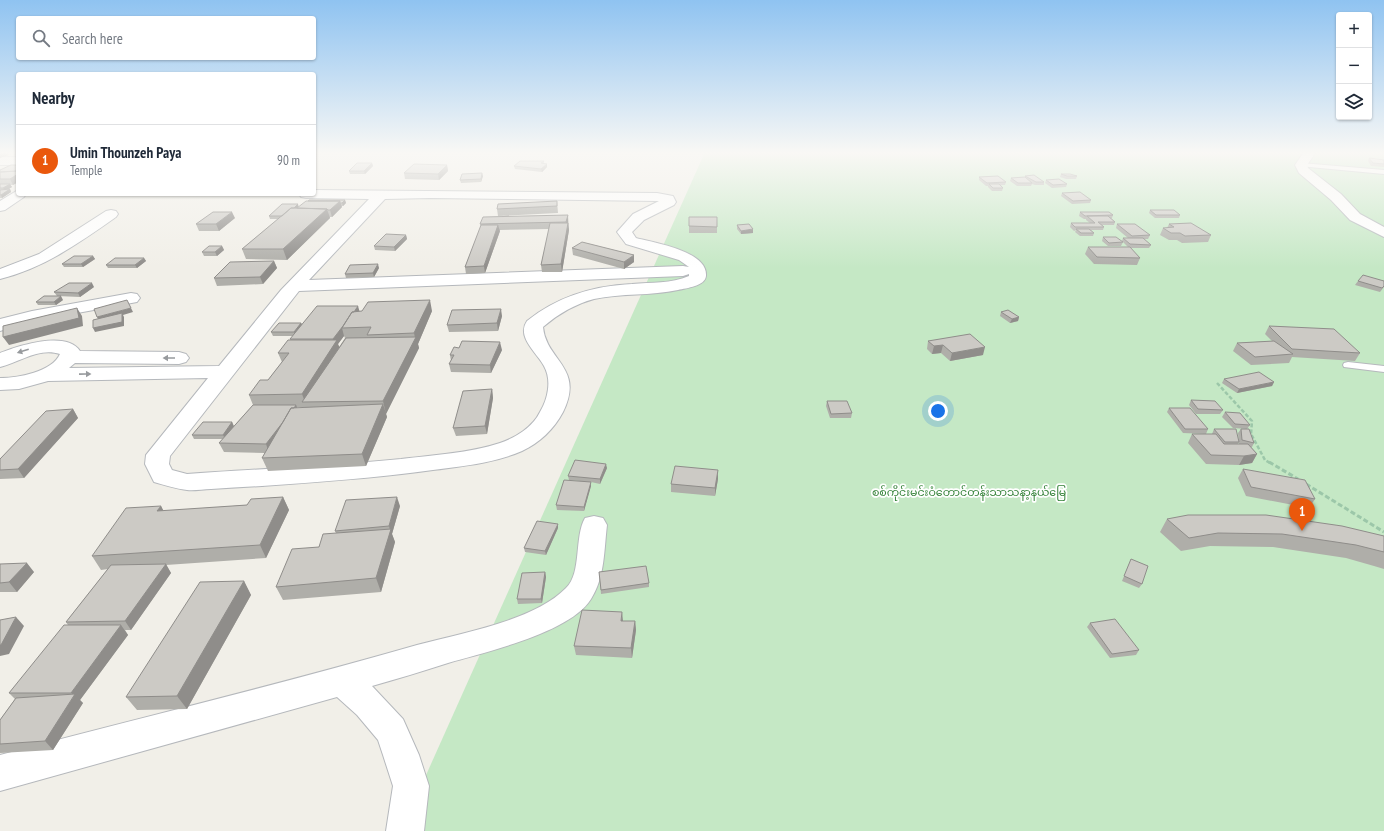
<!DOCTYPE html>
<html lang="en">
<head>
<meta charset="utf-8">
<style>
	:root { --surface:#fff; --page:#f6f6f7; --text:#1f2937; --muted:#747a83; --line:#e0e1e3; --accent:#ea580c }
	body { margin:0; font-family:"PT Sans Narrow","Noto Sans Myanmar",sans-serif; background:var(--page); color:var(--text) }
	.controls { position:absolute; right:12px; top:12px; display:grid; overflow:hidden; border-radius:4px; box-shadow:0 1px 3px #0004 }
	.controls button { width:36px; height:36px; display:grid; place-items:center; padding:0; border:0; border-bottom:1px solid var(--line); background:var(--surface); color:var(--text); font:20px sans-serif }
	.you { position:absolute; left:938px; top:411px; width:14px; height:14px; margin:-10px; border:3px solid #fff; border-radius:50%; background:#1a73e8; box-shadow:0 0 0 6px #1a73e833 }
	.badge { display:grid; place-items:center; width:26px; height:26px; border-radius:50%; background:var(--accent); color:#fff; font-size:13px; font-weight:700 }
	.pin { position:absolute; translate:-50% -33px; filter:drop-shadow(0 1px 2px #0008) }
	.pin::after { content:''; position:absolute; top:21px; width:14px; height:12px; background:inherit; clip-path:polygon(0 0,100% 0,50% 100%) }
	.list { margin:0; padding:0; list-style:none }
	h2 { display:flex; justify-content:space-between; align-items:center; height:52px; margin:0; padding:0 16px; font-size:17px }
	h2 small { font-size:13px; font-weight:400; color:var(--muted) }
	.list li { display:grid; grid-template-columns:26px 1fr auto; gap:12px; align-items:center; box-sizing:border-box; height:72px; padding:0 16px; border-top:1px solid var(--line) }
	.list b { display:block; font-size:15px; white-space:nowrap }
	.list p { margin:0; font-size:13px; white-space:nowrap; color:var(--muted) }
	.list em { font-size:13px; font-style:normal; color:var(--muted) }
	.icon { flex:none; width:22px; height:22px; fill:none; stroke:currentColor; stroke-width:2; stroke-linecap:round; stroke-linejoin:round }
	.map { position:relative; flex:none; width:1384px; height:831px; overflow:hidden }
	.search { position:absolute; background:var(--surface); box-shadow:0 1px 3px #0004; left:16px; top:16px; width:300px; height:44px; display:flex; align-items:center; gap:10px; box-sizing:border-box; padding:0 14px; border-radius:4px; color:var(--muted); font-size:15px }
	.panel { position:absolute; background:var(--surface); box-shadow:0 1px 3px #0004; left:16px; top:72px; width:300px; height:124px; border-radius:4px }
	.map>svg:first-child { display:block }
	.green { fill:#c5e8c5 }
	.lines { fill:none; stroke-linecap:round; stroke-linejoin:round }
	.service-casing { stroke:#b5b8bc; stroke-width:2 }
	.minor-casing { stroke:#b5b8bc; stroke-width:2 }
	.path-far1 { stroke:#9cc7a9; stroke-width:2.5; stroke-dasharray:4 2; stroke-linecap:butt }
	.path { stroke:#9cc7a9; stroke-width:3; stroke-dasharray:5 2.5; stroke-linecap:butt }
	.service { fill:#fff; fill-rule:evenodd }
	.minor { fill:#fff; fill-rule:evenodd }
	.wall { fill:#afaea9; fill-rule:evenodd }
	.shaded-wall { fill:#8f8d8a }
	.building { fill:#cccac5; stroke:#8f8d8a }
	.oneway { fill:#979a9d }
	.labels { text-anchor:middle; stroke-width:3.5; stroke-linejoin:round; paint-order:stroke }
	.park-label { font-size:11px; fill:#348238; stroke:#fff }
</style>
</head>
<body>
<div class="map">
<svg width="1384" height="831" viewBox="0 0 1384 831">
	<rect width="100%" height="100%" fill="#f1efe8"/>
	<path class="green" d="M705,152H1384V831H401Z"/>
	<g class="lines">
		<defs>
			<path id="service" d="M1301,163L1384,170V174L1299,166V164Z
				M1348,362L1384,366V372L1344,367L1343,365L1344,363Z"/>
			<path id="minor" d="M1304,152H1316L1307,165L1308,168L1341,194L1360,214L1384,227V237L1350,220L1331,200L1299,173L1295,165Z
				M0,157H18V165H0Z
				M18,190V194H26L24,197L5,210L0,211V201Z
				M314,190L657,193L673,196L676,202L674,205L644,220L632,232L636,238C655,243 708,251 706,276C705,286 687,288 678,290C651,296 622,293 594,299C575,304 558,314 543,327C546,361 585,367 563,412C554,429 539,443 522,451C495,463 463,466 433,470C377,478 319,482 262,486C245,487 228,488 211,489C203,489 194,491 187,490C176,489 165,485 154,482L145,464L146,455L208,378L48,381L19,389L0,390V378C18,378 52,372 60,354C39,347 20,362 0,367V353C18,346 66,330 80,351L179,352L186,354L189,358L186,362L179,364L75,363L69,368L219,366L281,290L369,199L306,198L301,197L299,194H314ZM431,198L659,201L633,214L617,232L626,244L679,260L689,267L683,266L309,280L385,199ZM689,274V276C671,284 651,282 632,284C593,286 558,296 527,321C516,337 537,353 544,366C552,380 548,399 540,412C533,427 515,438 500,443C469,453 434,455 401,459C330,466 259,469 187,474L172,470L169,464L170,456L299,291L683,276Z
				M111,210L116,211L118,214L116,217C79,243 44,268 0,279V269L39,254L106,211Z
				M131,293L137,294L140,298L137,302L34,321L0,331V319L32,311Z
				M594,516L603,518L607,525C604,550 605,577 591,599C570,633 485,652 448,663C423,671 397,679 372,686L403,719L419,755L429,786L424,831H386L393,786L383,755L378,740L357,715L337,697L0,791V755C139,718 279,685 417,645C461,633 534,621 566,588C582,573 574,537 585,518Z"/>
		</defs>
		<use href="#service" class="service-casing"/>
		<use href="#minor" class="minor-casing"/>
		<path class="path-far1" d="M1217,383L1252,421L1251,434L1265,460L1270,463"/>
		<path class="path" d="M1269,462L1298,479
			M1306,484L1384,532"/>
		<use href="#service" class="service"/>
		<use href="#minor" class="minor"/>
	</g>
	<path class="wall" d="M1369,158L1384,160V167L1371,166L1368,161Z
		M544,161V164L547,167L542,172L515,169L514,166Z
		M372,163L373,166L365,174H350L349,171Z
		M18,165V182L13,185H10L12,187L8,189H10L11,192L2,198H0V170Z
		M447,165L448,171L439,180L405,179L404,173Z
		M1061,174L1077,176L1076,179H1066L1060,177Z
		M483,176L481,182L461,183L460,180Z
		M1025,176L1044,182V185H1035L1032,184L1031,186H1017L1010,181L1011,178L1025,177Z
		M979,177L1006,182L1005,185H1001L1003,188L1002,191H992L988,187V186H986L979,180Z
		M1046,180L1067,184L1066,187L1052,188L1045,183Z
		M1062,193L1091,200L1090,203L1072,204L1061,196Z
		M345,200L346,203L343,206H341L342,207L332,217H330V218L287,260L246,259L242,249L278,219H270L269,216L299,207Z
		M557,201L558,213L498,216L497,209Z
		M1150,210L1180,215L1179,218H1155L1149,213Z
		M1080,212L1113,215L1112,218H1111L1115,222L1114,225H1102L1104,227L1103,230H1091L1094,233L1093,236H1080L1075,232L1076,230L1074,231L1070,227L1071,223H1090L1086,220V219H1084L1079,216Z
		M568,215L569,230L562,272H542L541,265L549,229L499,230L500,231L485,273L466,274L465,267L481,226L480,224Z
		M717,217V233H689V226Z
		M235,218L219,231H199L196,224Z
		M1117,224L1150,235L1148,239H1144L1151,245L1149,248H1130L1140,258L1137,265L1094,264L1085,254L1088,247H1128L1122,241L1123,238H1128L1116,228Z
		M1169,224L1211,235L1208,242L1182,243L1177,240H1169L1160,235L1163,228H1167Z
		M737,225L753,233L741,234L737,229Z
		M406,235L407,239L395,251L375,250L374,246Z
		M1103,237L1123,242L1121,246H1108L1102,241Z
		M222,246L224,250L217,256H204L202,252Z
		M572,248L634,262L624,269L573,255Z
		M93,256L95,259L83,267H64L62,264Z
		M144,258L146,261L137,268H108L106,265Z
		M274,261L277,268L263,284L217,286L214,278Z
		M379,268L374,277L346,278L345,274Z
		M1358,281L1384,287L1380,292L1355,285Z
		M94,287L80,297L57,296L54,292Z
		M63,300L56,305H38L36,302Z
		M432,311L418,344L419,348L386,414L387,417L366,466L268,471L262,458L265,453L224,452L219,443L223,439H194L192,435L232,422L234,426L253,405L249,395L268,380L282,362L278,353L290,340V339L293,336H273L271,332L301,323L302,324L360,312ZM344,336L345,338L339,347L338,344ZM297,407H304L305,408H297Z
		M1001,312L1019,317L1018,321L1010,323L1000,316Z
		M502,316L498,331L449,332L447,325Z
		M1269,326L1360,353L1355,361L1292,357L1289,363L1251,365L1233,351L1237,343L1272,341L1265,334Z
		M928,341L983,355L950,361L941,353L932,354L927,349Z
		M502,350L491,373L451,372L449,364L451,361L450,355Z
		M1224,379L1274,382L1272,386L1237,393L1222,383Z
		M492,389L493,398L487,434L456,436L453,428Z
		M1191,400L1223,410L1220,414H1196L1189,405Z
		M827,401L852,413L851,418H830L826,406Z
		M1169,408L1208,429L1206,434L1183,433L1167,412Z
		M73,409L78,418L24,478L0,479V459Z
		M1225,412L1250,425L1247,429L1233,428L1222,417Z
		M1214,429L1239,442L1238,444H1239L1238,433L1241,429L1254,443L1252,447H1251L1257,454L1252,463L1239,465L1206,464L1188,443L1192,434H1212Z
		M607,468L600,484L591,482V486L584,511L557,510L556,505L580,481L569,480L568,476Z
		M1243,469L1315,499L1309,508L1246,496L1238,478Z
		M718,479L715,496L671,492V484Z
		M283,497L289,510L266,558L166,565L171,573L131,630H125L128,635L80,700L83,703L53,750L0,753V720L15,699L9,693L68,625L66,622L108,569L101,570L92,556L161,506L163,511L247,505Z
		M400,506L392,534L395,542L381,592L283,600L276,587L319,547L336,533L335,531Z
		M1167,519L1384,536V569L1374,566L1346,558L1273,547L1210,546L1181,551L1160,532Z
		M558,528L546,555L525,552L524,548Z
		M1131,559L1142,584L1139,588L1122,581Z
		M0,564L34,572L17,592H0Z
		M545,572L546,577L542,603L518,604L517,599Z
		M599,572L649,583V587L601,594Z
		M244,581L251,595L187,709L137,710L126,697Z
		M623,621H635L636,630L632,658L576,655L574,646Z
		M1090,623L1139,650L1136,655L1110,658L1087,627Z"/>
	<path class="shaded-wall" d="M7,152L9,155L0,158V155Z
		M372,163L373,166L365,174L364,171Z
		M547,164V167L542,172L541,169Z
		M447,165L448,171L439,180L438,174Z
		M18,170V182L13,185L10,179L15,172Z
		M482,173L483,176L481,182V179Z
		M10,184L12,187L5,191L3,188Z
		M10,189L11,192L2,198L1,195Z
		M345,200L346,203L343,206L342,203Z
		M340,201L342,207L332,217L330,210Z
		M298,204L299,208L286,216Z
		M327,209L330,218L287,260L283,249Z
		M232,212L235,218L219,231L216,224Z
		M568,215V221L567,228L566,222Z
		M568,223L569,230L562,272L561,264Z
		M498,225L500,231L485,273L484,266Z
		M753,229V233L741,234V231Z
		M406,235L407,239L395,251L394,247Z
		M222,246L224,250L217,256L215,252Z
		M634,255V262L624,269V262Z
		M93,256L95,259L83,267L81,264Z
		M144,258L146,261L137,268L135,265Z
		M274,261L277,268L263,284L260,277Z
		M378,264L379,268L374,277L373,273Z
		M92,283L94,287L80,297L78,293Z
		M61,296L63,300L56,305L54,302Z
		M430,300L432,311L418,344L419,348L386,414L383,401L415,338L414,333Z
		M358,306L360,313L342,328L344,336L338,344L341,351L305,402L302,394L333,339Z
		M77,308L82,316L83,326L9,345L3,337Z
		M131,308L133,312L123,315L124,317V326L95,332L93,328L99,321L97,317Z
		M501,309L502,316L498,331L497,323Z
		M1019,317L1018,321L1010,323L1012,319Z
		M301,323L303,326L296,336L294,332Z
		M500,342L502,350L491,373L490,365Z
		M943,345L941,353L932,354L934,346Z
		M985,347L983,355L950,361L952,353Z
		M1274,382L1272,386L1237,393L1239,389Z
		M492,389L493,398L487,434L485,426Z
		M383,404L387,417L366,466L362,454Z
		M296,405L300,414L269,453L266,444Z
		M73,409L78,418L24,478L18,469Z
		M232,422L234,427L225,439L223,435Z
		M1257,454L1252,463L1239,465L1244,456Z
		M606,464L607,468L600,484V479Z
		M718,470V479L715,496V488Z
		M591,482V486L584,511V507Z
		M283,497L289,510L266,558L260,545Z
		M397,497L400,506L392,534L395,542L381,592L376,578L390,530L389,526Z
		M161,506L168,519L157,511Z
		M558,524V528L546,555L545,551Z
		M27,563L34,572L17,592L9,582Z
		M166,564L171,573L131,630L125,621Z
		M545,572L546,577L542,603L541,599Z
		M244,581L251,595L187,709L177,696Z
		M622,612L623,621H621Z
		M16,617L24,626L9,654L0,656V645Z
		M635,621L636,630L632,658L631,648Z
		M121,625L128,635L80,700L83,703L53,750L45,741L74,696L71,693Z"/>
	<path class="building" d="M0,152H7L0,155Z
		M1369,158L1384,160V164L1373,163Z
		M520,161H544L541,163L547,164L541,169L514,166Z
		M357,163H372L364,171H349Z
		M414,164L447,165L438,174L404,173Z
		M11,165H18V170L16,171L0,172V170Z
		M18,171V174L10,179H0V172Z
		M482,173L481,179L460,180L462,174Z
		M1061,174H1070L1077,176H1067Z
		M1034,175L1044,182H1036L1025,176Z
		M998,176L1006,182L987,183L979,177Z
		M1025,177L1032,183H1018L1011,178Z
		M1059,179L1067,184L1053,185L1046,180Z
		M0,184H10L3,188H0Z
		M989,184H999L1003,188H993Z
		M10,189L1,195H0V190Z
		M1080,192L1091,200L1073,201L1062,193Z
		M309,200H345L342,203H340V201H308Z
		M306,201H340L330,210H328L327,209L297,208Z
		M557,201V206L497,209L498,204Z
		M282,204H298L294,208H291L282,216H269Z
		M291,208L327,209L283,249H242Z
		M1150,210H1174L1180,215H1156Z
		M213,212H232L216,224H196Z
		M1080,212H1109L1113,215L1085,216Z
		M568,215L566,222L480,224L483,217Z
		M1087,216H1108L1115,222H1098L1104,227H1075L1071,223H1095Z
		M689,217H717V227L689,226Z
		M550,223H568L561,264L541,265Z
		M1191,223L1211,235L1185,236L1180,233H1171L1163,228L1174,227L1169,224Z
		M749,224L753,229L741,231L737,225Z
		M1117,224H1135L1150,235L1132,236Z
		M481,225H498L484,266L465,267Z
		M1076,229H1089L1094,233H1081Z
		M386,234L406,235L394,247L374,246Z
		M1103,237H1116L1123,242L1109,243Z
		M1123,238H1143L1151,245L1130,244Z
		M582,242L634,255L624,262L572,248Z
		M209,246H222L215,252H202Z
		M1088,247H1130L1140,258L1097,257Z
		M74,256H93L81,264H62Z
		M115,258H144L135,265H106Z
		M274,261L260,277L214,278L230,262Z
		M378,264L373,273L345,274L350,265Z
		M1363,275L1384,281V286L1382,288L1358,281Z
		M69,283H92L78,293L54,292Z
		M44,296H61L54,302H36Z
		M127,300L131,308L97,317L94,309Z
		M430,300L414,333L367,335L371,327L342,328L352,312L362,311L368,302Z
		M317,306H358L354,312H352L343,326L333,339H290Z
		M77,308L79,318L3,337V326Z
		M501,309L497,323L447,325L452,310Z
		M1008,310L1019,317L1012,319L1001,312Z
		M122,313V322L93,328V320Z
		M279,323H301L294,332H271Z
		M1269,326L1334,329L1360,353L1292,349Z
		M970,334L985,347L952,353L943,345L934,346L928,341Z
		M416,337L383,401L302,402L346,338Z
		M288,340H337L302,394L249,395L260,380H268L289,353H278Z
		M462,341L500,342L490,365L449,364L454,355H450L454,347L459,348Z
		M1274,341L1293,354L1255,357L1237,343Z
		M1259,372L1274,382L1239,389L1224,379Z
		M492,389L485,426L453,428L463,391Z
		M1191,400L1215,401L1223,410L1198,409Z
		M827,401H847L852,413L831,414Z
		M383,404L362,454L262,458L291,408Z
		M253,405H296L294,408H291L283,422L266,444L219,443Z
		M1169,408H1190L1208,429H1185Z
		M73,409L18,469L0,470V459L46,411Z
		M1225,412L1240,413L1250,425L1235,424Z
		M203,422H232L223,435H192Z
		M1214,429H1236L1239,442H1225Z
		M1241,429H1249L1254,443L1242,440Z
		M1192,434H1216L1224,444H1248L1257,454L1244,456L1211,455Z
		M575,460L606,464L600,479L568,476Z
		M675,466L718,470L715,488L671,484Z
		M1243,469L1305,480L1315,499L1251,487Z
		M564,480L591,482L584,507L556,505Z
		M283,497L260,545L92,556L126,508L161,506L157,511L247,505L251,499Z
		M397,497L389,526L335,531L346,500Z
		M1188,515H1266L1342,526L1384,536V552L1356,545L1282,534L1218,533L1189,538L1167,519Z
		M537,521L558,524L545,551L524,548Z
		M391,529L376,578L276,587L292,549L319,547L323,534Z
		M1131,559L1148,566L1142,584L1124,576Z
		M27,563L9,582L0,583V564Z
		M166,564L125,621L66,622L111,565Z
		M646,566L649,583L601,590L599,572Z
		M545,572L541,599H517L522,573Z
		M244,581L177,696L126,697L200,582Z
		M582,610L622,612L621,621H635L631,648L574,646Z
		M16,617L1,645H0V620Z
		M1115,619L1139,650L1112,654L1090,623Z
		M64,625H121L71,693H9Z
		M75,694L45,741L0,744V720L16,698Z"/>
	<defs><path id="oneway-solid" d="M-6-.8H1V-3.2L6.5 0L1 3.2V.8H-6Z"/></defs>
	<g class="oneway">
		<use href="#oneway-solid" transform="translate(23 351) rotate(163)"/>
		<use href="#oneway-solid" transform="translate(169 358) rotate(-180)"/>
		<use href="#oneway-solid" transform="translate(85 374) rotate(-1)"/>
	</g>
	<linearGradient id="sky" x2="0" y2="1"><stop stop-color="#8fc3f1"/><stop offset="0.57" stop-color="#f9f8f5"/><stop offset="1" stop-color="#f9f8f5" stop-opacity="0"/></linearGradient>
	<rect width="1384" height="268" fill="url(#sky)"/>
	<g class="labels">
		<g class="park-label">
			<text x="969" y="496">စစ်ကိုင်းမင်းဝံတောင်တန်းသာသနာ့နယ်မြေ</text>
		</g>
	</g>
</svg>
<div class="controls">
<button>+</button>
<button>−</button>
<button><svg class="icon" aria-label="layers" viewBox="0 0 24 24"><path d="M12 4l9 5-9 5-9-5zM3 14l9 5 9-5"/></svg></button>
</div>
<div class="you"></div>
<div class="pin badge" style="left:1302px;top:531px">1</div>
<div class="search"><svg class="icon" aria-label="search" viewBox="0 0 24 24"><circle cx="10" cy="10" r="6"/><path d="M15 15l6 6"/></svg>Search here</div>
<section class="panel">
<h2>Nearby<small></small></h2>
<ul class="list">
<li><span class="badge">1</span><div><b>Umin Thounzeh Paya</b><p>Temple</p></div><em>90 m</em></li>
</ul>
</section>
</div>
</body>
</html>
